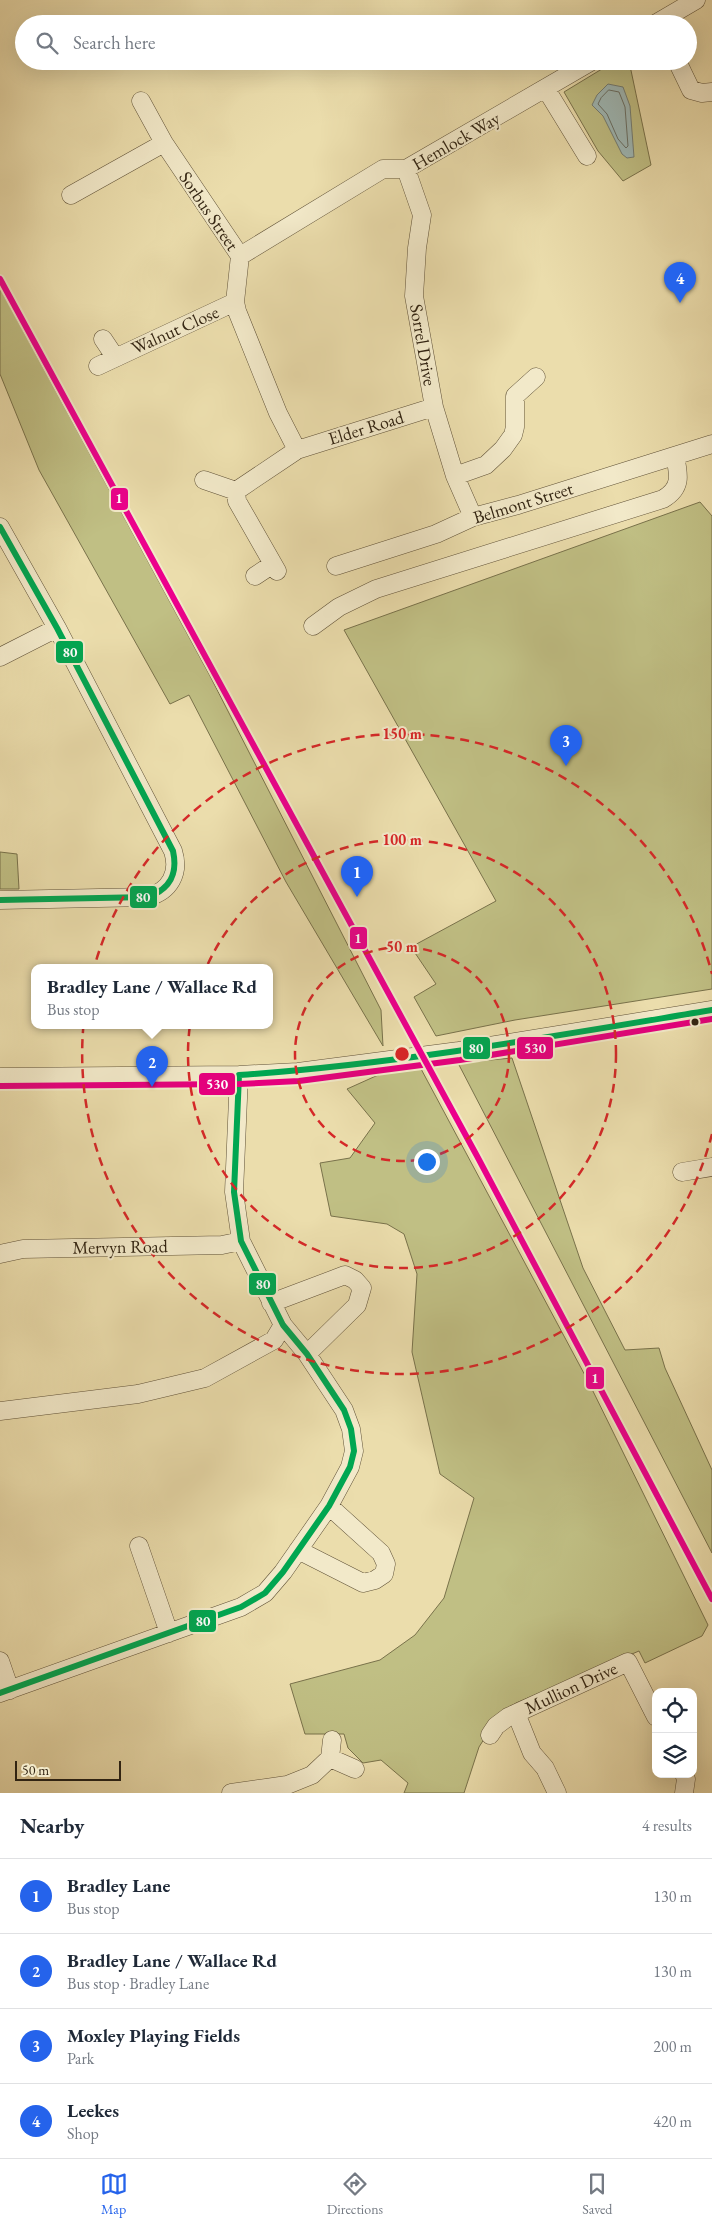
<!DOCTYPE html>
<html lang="en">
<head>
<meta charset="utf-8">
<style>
	:root { --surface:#fff; --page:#f6f6f7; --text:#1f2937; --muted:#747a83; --line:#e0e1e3; --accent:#2563eb }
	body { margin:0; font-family:"EB Garamond",serif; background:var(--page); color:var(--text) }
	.controls { position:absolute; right:15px; bottom:15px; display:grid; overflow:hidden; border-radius:10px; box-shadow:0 5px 20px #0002 }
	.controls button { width:45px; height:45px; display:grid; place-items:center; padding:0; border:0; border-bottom:1px solid var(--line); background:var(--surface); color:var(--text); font:25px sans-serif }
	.scale { position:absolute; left:15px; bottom:12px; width:106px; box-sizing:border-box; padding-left:5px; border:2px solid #322412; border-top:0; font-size:14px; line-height:18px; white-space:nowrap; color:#322412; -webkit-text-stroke:4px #f2e9c9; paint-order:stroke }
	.you { position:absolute; left:426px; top:1161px; width:18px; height:18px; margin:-12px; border:4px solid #fff; border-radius:50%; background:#1a73e8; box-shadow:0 0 0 8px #1a73e833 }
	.badge { display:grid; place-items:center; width:32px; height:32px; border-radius:50%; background:var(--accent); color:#fff; font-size:16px; font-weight:700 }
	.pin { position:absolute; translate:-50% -41px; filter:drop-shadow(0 1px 2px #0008) }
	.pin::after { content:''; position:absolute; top:26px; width:18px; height:15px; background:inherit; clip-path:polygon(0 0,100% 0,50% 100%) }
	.popup { position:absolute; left:31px; top:964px; width:242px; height:65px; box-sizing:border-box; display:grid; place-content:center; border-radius:10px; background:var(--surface); filter:drop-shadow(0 1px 4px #0005); font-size:16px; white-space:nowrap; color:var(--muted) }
	.popup b { font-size:19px; color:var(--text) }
	.popup::after { content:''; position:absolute; left:50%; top:100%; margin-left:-10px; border:10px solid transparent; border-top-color:var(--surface) }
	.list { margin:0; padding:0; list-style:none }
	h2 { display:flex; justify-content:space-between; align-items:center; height:65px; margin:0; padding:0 20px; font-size:21px }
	h2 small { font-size:16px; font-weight:400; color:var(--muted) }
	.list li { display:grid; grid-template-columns:32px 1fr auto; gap:15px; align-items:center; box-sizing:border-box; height:75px; padding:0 20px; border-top:1px solid var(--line) }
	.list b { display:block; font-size:19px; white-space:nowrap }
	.list p { margin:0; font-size:16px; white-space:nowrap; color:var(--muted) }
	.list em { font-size:16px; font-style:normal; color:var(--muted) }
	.icon { flex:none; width:28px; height:28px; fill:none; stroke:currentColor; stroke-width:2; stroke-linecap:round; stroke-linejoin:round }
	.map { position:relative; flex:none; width:712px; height:1793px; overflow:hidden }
	.search { position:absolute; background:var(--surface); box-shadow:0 5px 20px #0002; left:15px; right:15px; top:15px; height:55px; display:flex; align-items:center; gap:12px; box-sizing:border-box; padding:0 18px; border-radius:28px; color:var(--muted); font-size:19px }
	.sheet { height:365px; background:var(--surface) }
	nav { display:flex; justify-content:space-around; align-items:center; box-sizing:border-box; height:70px; border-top:1px solid var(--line); background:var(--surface); font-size:14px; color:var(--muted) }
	nav a { display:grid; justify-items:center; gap:2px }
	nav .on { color:var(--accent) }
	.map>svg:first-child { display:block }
	.green { fill:#c0bf84; stroke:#79724b }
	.water { fill:#9eb8b6; stroke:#737d74 }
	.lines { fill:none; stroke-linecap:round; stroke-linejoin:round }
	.shore { stroke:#686e64; stroke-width:1 }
	.minor-casing { stroke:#605238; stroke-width:19 }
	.minor { stroke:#f2e9c9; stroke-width:18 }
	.bus-1-casing { stroke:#f2e9c9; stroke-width:10 }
	.bus-2-casing { stroke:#f2e9c9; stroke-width:10 }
	.bus-1 { stroke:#00a651; stroke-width:6 }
	.bus-2 { stroke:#e5007d; stroke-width:6 }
	.tram-1-casing { stroke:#f2e9c9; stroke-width:10 }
	.tram-1 { stroke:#ec008c; stroke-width:6 }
	.ring { fill:none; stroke:#d62828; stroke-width:2.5; stroke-dasharray:9 6 }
	.bus-dot { fill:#322412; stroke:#f2e9c9; stroke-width:2 }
	.labels { text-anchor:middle; stroke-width:4; stroke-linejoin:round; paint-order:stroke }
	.street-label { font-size:18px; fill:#322412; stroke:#f2e9c9 }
	.centre { fill:#d62828; stroke:#f2e9c9; stroke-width:2.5 }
	.ring-label { font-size:15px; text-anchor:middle; font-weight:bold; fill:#d62828; stroke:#f2e9c9; stroke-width:4; stroke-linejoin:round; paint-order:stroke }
	.line-badge { stroke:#f2e9c9; stroke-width:2 }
	.badge-label { font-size:14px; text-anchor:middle; font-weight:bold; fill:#fff }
</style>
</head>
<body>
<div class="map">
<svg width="712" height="1793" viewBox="0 0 712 1793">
	<rect width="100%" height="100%" fill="#ebddac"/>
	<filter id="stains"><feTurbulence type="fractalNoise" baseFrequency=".004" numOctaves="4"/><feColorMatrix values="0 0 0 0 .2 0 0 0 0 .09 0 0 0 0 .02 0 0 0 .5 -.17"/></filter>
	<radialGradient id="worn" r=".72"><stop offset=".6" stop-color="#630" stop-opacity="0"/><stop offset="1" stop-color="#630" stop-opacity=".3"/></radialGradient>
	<path class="green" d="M615,61H629L651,165L623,181L598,151L564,92Z
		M0,288L209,674L381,1010L383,1046L286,882L189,695L170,704L39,470L0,374Z
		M700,502L712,516V989L515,1020L436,1036L414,997L436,984L411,947L496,901L344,630Z
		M0,852L17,854L19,889H0Z
		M512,1058L583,1268L625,1350L659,1348L665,1368L712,1470V1553L458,1063Z
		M420,1067L587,1379L708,1625L702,1636L645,1663L639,1651L516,1703L500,1714L479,1747L464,1793H404L408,1783L381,1760L363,1763L348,1748L344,1734H305L290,1684L380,1660L415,1635L444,1598L474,1498L440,1474L412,1352L417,1274L404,1234L387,1224L331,1216L320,1163L350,1158L375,1123L347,1089L387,1071Z"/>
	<path class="water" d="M608,84L623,87L630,106L634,157L627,158L622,154L603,116L592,105L597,95Z"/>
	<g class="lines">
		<path class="shore" d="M609,90L619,92L625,107L628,146L626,148L618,139L607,114L598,104L601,98Z"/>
		<defs>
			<path id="minor" d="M655,24L696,0
				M677,61L691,90L702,93L712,92
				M546,89L587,156
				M141,101L164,143L240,256L235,302L237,311L278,413L297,450L236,491L237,501L277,571
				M406,169L422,215L417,248L414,296L434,407L455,476L473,517
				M71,195L164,143
				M240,256L383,169H406L592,61
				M103,339L115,357
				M98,366L235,302
				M297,450L434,407
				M455,476L486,465L503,449L513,435L515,427V396L536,377
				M204,480L236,491
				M0,527L57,628L173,851C180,873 170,891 148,897L0,900
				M336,566L436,534L473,517L518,505L712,444
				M255,576L273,564
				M313,626L339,607L376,589L663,499C682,488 679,475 675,456
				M0,657L57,628
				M0,1077L239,1075L298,1072L459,1051L712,1010
				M682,1172L712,1167
				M0,1254L23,1249L222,1245L241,1241
				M271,1303L345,1275L355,1280L362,1288L357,1305L307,1354
				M0,1411L138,1394L205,1378L274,1340L283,1325
				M139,1546L169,1633
				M298,1550L363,1583L375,1580L384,1574L386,1564L381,1553L329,1506
				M0,1661L10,1690
				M0,1693L241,1607L265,1593L283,1572L329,1506L350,1467L354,1451L351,1429L344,1410L307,1354L283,1325L241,1241L234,1192L239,1075
				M516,1713L532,1753L545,1768L557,1793
				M490,1735L496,1726L508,1717L628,1662L656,1717
				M330,1758L355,1769
				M684,1774L686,1779L684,1793
				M231,1793L287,1785L312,1775L330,1758L332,1740"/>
		</defs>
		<use href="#minor" class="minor-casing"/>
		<use href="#minor" class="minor"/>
		<defs>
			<path id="bus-1" d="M0,527L57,628L173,851C178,874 170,889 148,897L0,900
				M239,1075C398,1064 555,1036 712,1010
				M0,1693L241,1607L265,1593L283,1572L329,1506L350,1467L354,1451L351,1429L344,1410L307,1354L283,1325L241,1241L234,1192L239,1075"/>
			<path id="bus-2" d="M0,1086L239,1084L299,1081L460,1060L712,1019"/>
		</defs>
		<use href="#bus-1" class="bus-1-casing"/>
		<use href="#bus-2" class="bus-2-casing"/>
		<use href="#bus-1" class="bus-1"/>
		<use href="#bus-2" class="bus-2"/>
		<defs>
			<path id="tram-1" d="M0,279L477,1156L712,1599"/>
		</defs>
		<use href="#tram-1" class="tram-1-casing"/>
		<use href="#tram-1" class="tram-1"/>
	</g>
	<g class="ring">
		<circle cx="402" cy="1054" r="107"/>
		<circle cx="402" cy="1054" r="214"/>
		<path d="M712 1134A320 320 0 1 1 712 974"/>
	</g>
	<circle class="bus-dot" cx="695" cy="1022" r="4.5"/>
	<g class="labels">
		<g class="street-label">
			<text transform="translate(456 141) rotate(-30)" y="6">Hemlock Way</text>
			<text transform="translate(209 211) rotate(56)" y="6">Sorbus Street</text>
			<text transform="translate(175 330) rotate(-24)" y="6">Walnut Close</text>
			<text transform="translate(423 345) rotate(80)" y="6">Sorrel Drive</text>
			<text transform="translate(366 428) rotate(-17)" y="6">Elder Road</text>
			<text transform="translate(523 503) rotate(-17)" y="6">Belmont Street</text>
			<text transform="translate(120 1247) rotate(-1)" y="6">Mervyn Road</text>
			<text transform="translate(571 1688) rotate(-25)" y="6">Mullion Drive</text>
		</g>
	</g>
	<circle cx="402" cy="1054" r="8" class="centre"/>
	<g class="ring-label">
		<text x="402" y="739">150 m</text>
		<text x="402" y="845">100 m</text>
		<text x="402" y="952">50 m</text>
	</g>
	<g class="line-badge">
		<rect x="110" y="487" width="19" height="24" rx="5" fill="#ec008c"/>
		<rect x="55" y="640" width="29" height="24" rx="5" fill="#00a651"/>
		<rect x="129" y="885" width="29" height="24" rx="5" fill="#00a651"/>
		<rect x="349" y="926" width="19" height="24" rx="5" fill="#ec008c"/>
		<rect x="516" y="1036" width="38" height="24" rx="5" fill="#e5007d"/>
		<rect x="462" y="1036" width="29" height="24" rx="5" fill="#00a651"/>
		<rect x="198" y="1072" width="38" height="24" rx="5" fill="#e5007d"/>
		<rect x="248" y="1272" width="29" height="24" rx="5" fill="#00a651"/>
		<rect x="585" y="1366" width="20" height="24" rx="5" fill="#ec008c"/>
		<rect x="188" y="1609" width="29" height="24" rx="5" fill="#00a651"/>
	</g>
	<g class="badge-label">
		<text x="119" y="503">1</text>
		<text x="70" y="657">80</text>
		<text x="143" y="902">80</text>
		<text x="358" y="943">1</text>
		<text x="535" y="1053">530</text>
		<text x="476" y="1053">80</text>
		<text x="217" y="1089">530</text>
		<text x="263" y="1289">80</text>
		<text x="595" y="1383">1</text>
		<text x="203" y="1626">80</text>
	</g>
	<rect width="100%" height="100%" filter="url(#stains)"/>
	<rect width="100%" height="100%" fill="url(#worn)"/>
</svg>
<div class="controls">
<button><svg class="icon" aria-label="locate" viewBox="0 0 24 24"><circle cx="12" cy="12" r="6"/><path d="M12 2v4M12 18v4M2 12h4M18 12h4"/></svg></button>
<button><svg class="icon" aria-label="layers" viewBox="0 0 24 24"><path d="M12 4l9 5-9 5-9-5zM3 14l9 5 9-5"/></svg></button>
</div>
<div class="scale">50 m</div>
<div class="you"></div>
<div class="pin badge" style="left:357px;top:897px">1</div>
<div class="pin badge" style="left:152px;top:1087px">2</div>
<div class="popup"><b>Bradley Lane / Wallace Rd</b>Bus stop</div>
<div class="pin badge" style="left:566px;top:766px">3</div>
<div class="pin badge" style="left:680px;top:303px">4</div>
<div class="search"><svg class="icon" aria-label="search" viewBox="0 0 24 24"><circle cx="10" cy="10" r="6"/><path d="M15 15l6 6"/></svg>Search here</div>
</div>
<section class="sheet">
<h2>Nearby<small>4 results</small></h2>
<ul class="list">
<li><span class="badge">1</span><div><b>Bradley Lane</b><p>Bus stop</p></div><em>130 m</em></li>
<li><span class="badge">2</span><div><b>Bradley Lane / Wallace Rd</b><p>Bus stop · Bradley Lane</p></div><em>130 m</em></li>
<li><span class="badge">3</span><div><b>Moxley Playing Fields</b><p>Park</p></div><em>200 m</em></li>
<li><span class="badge">4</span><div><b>Leekes</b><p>Shop</p></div><em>420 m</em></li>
</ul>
</section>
<nav>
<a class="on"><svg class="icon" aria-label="map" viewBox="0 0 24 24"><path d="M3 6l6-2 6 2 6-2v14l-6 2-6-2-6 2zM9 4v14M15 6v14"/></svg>Map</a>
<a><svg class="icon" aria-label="directions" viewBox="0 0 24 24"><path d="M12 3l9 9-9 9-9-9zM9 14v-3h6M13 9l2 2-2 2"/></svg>Directions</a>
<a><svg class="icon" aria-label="saved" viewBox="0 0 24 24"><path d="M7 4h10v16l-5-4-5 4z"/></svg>Saved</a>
</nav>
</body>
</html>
